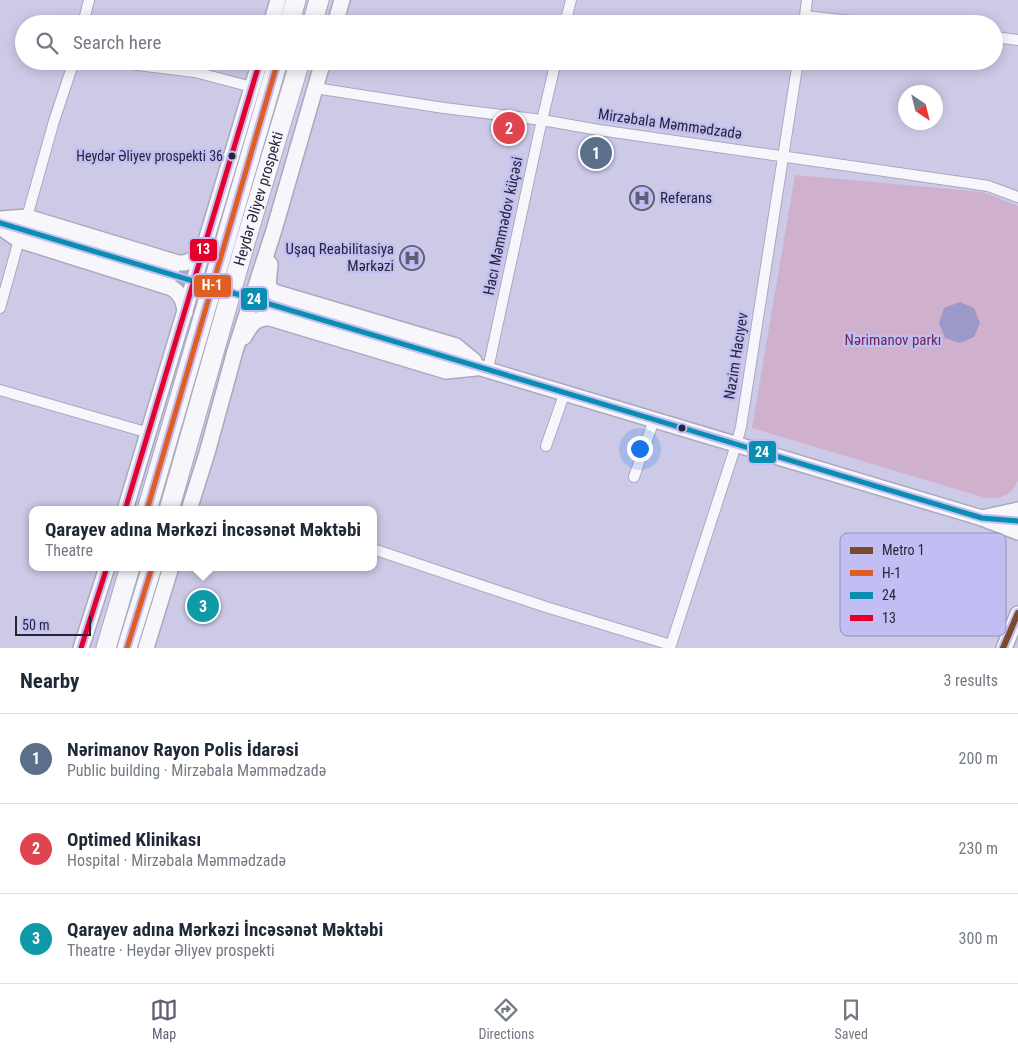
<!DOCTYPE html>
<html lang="en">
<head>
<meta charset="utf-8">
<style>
	:root { --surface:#fff; --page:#f2f2f3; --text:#1f2937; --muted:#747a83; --line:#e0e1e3; --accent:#605e75 }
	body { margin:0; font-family:"Roboto Condensed",sans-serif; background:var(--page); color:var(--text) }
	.compass { position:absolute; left:898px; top:85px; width:45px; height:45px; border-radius:50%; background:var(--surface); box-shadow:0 2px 12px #0003; rotate:145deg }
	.scale { position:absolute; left:15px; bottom:12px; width:76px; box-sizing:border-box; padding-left:5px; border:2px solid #262438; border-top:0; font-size:14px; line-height:18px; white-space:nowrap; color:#262438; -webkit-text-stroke:4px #c2bef3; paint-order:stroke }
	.you { position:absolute; left:639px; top:448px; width:18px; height:18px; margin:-12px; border:4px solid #fff; border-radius:50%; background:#1a73e8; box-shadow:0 0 0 8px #1a73e833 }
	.badge { display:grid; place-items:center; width:32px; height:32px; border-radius:50%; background:var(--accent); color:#fff; font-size:16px; font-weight:700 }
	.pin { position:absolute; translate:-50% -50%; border:2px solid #fff; box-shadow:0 1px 5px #0006 }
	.popup { position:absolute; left:29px; top:506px; width:348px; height:65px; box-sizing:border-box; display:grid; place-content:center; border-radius:10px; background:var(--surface); filter:drop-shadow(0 1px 4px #0005); font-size:16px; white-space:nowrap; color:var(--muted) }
	.popup b { font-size:19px; color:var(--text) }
	.popup::after { content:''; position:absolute; left:50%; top:100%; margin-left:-10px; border:10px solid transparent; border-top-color:var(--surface) }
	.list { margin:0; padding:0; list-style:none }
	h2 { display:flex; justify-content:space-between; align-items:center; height:65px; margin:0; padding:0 20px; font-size:21px }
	h2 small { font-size:16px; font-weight:400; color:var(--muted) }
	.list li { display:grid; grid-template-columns:32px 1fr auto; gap:15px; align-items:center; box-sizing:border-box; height:90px; padding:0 20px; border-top:1px solid var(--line) }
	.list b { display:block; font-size:19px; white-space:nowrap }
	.list p { margin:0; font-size:16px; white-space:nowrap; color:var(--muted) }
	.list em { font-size:16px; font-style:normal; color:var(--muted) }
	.icon { flex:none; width:28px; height:28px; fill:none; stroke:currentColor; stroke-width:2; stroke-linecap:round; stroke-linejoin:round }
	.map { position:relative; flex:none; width:1018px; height:648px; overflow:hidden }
	.search { position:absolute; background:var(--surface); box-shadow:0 2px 12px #0003; left:15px; right:15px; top:15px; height:55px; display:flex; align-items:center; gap:12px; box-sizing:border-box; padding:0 18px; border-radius:28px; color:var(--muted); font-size:19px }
	.sheet { height:335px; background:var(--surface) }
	nav { display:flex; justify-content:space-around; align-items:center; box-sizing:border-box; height:70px; border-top:1px solid var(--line); background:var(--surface); font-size:14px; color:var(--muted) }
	nav a { display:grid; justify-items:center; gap:2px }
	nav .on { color:var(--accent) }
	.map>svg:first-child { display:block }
	.green { fill:#cfb1cd }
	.water { fill:#9c98c8 }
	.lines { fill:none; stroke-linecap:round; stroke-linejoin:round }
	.secondary-tunnel { stroke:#aba9c4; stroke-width:15; stroke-dasharray:15 8; stroke-linecap:butt }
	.street-casing { stroke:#aaa8bf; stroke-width:12 }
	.secondary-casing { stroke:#aaa8bf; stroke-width:18 }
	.highway-casing { stroke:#aaa8bf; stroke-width:21 }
	.street { stroke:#f7f7fb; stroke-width:10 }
	.secondary { stroke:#f7f7fb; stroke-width:15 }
	.highway { stroke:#f7f7fb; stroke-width:19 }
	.bus-1-casing { stroke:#c2bef3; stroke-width:9 }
	.bus-2-casing { stroke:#c2bef3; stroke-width:9 }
	.bus-3-casing { stroke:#c2bef3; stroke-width:9 }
	.bus-1 { stroke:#de5e24; stroke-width:5 }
	.bus-2 { stroke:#088eb0; stroke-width:5 }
	.bus-3 { stroke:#e4002b; stroke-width:5 }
	.metro-1-casing { stroke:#c2bef3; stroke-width:10 }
	.metro-1 { stroke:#7a4b2a; stroke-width:6 }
	.bus-dot { fill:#262438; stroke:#c2bef3; stroke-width:2 }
	.labels { text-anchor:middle; stroke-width:4.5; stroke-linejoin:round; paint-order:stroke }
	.bus-label { font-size:14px; fill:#262438; stroke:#c2bef3; text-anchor:end }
	.street-label { font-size:15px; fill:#262438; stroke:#c2bef3 }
	.poi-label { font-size:15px; fill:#262438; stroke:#c2bef3; text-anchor:start }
	.park-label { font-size:15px; fill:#712752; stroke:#c2bef3 }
	.key { fill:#c2bef3; stroke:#9390bb; stroke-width:1 }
	.key-label { font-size:14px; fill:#262438 }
	.line-badge { stroke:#c2bef3; stroke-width:2 }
	.badge-label { font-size:14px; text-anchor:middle; font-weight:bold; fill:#fff }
</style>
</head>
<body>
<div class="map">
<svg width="1018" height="648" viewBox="0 0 1018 648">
	<rect width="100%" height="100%" fill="#cccae7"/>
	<path class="green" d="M795,175L983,192L1018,206V481C1011,495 1002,499 986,498L752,428Z"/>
	<path class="water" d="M960,302L974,308L980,323L974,337L960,343L945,338L939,323L944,308Z"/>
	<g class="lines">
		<path class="secondary-tunnel" d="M172,274L274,306"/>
		<defs>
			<path id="street" d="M805,16L878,24
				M83,24L89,0
				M565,24L571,0
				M804,24L807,0
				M994,37L1018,40
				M105,61L195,72L252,87
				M315,88L444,108L542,120L599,130L975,184L988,186L1018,197
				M27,217L54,121L74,61
				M0,308L19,240
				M488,369L539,133L556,61
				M0,390L149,433
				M546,446L565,392
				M634,477L654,420
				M373,549L546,607L671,645
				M670,648L736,445L741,427L798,61"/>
			<path id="secondary" d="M271,24L278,0
				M335,24L342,0
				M0,219L27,217L178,263C190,264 195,258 202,249
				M3,224L172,274
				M0,227L19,240L172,288C182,295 184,302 185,313
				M270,264L268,286L274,292L456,346L474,361
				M274,306L982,518L1018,532
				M244,337C250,326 255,317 270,318L446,371L476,368
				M125,510L260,61
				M189,510L207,453L235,351L274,230L323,61
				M982,518L1018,510
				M81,648L107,567
				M146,648L171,567
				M1004,648L1018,614"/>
			<g id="highway">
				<path d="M289,24L296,0"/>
				<path d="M312,24L319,0"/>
				<path d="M147,510L278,61"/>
				<path id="s1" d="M169,510L246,240L300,61"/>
				<path d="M106,648L130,567"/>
				<path d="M127,648L152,567"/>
			</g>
		</defs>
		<use href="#street" class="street-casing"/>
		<use href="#secondary" class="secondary-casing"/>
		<use href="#highway" class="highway-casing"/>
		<use href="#street" class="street"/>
		<use href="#secondary" class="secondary"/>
		<use href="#highway" class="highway"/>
		<defs>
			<path id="bus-1" d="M147,510L278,61
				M127,648L152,567"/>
			<path id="bus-2" d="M0,223L982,518L1018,521"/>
			<path id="bus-3" d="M125,510L260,61
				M81,648L107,567"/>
		</defs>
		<use href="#bus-1" class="bus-1-casing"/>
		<use href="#bus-2" class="bus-2-casing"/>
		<use href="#bus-3" class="bus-3-casing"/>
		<use href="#bus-1" class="bus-1"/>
		<use href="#bus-2" class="bus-2"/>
		<use href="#bus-3" class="bus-3"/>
		<defs>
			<path id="metro-1" d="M1003,648L1018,613"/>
		</defs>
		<use href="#metro-1" class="metro-1-casing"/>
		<use href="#metro-1" class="metro-1"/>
	</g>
	<defs>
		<symbol id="hospital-ring" viewBox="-11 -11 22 22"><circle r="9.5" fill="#c2bef3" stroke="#605e75" stroke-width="1.5"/><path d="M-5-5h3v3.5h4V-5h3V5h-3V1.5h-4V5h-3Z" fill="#605e75"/></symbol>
	</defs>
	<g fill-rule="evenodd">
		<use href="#hospital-ring" x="628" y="184" width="28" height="28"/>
		<use href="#hospital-ring" x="398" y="244" width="28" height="28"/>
	</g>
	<g class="bus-dot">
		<circle cx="232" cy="156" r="4.5"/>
		<circle cx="682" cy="428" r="4.5"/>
	</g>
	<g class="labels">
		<g class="bus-label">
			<text x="223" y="161">Heydər Əliyev prospekti 36</text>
		</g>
		<g class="street-label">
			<text transform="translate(670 124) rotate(8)" y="5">Mirzəbala Məmmədzadə</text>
			<text dy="5" stroke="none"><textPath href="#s1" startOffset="324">Heydər Əliyev prospekti</textPath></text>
			<text transform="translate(503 226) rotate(-78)" y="5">Hacı Məmmədov küçəsi</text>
			<text transform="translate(736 356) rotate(-81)" y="5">Nazim Hacıyev</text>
		</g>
		<g class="poi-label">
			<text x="660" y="203">Referans</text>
			<text x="394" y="254" text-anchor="end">Uşaq Reabilitasiya<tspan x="394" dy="17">Mərkəzi</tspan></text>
		</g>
		<g class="park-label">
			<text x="893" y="345">Nərimanov parkı</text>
		</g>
	</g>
	<rect x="840" y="533" width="166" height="103" rx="8" class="key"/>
	<rect x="850" y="547" width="23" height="7" fill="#7a4b2a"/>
	<rect x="850" y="570" width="23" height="6" fill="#de5e24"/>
	<rect x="850" y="592" width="23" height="7" fill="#088eb0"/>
	<rect x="850" y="615" width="23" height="6" fill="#e4002b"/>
	<g class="key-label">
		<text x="882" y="555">Metro 1</text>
		<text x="882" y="578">H-1</text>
		<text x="882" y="600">24</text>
		<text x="882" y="623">13</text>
	</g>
	<g class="line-badge">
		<rect x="189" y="238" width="29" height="24" rx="5" fill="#e4002b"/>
		<rect x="193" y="274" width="39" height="24" rx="5" fill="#de5e24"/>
		<rect x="240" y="287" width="28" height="24" rx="5" fill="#088eb0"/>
		<rect x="748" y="440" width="29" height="24" rx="5" fill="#088eb0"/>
	</g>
	<g class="badge-label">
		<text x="203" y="254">13</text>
		<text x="212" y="290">H-1</text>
		<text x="254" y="304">24</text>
		<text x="762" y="457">24</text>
	</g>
</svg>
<svg class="compass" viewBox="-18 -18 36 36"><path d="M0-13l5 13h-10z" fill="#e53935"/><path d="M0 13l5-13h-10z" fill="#747a83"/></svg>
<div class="scale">50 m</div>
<div class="you"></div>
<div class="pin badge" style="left:596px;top:153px;background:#5c6f8a">1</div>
<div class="pin badge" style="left:509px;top:128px;background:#e0444e">2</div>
<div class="pin badge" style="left:203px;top:606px;background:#0f9aa8">3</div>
<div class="popup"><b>Qarayev adına Mərkəzi İncəsənət Məktəbi</b>Theatre</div>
<div class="search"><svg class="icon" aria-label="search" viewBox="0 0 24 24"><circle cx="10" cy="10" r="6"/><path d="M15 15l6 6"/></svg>Search here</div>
</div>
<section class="sheet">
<h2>Nearby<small>3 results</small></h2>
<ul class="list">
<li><span class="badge" style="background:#5c6f8a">1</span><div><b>Nərimanov Rayon Polis İdarəsi</b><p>Public building · Mirzəbala Məmmədzadə</p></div><em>200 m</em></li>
<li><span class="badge" style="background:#e0444e">2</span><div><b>Optimed Klinikası</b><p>Hospital · Mirzəbala Məmmədzadə</p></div><em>230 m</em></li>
<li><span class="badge" style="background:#0f9aa8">3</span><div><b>Qarayev adına Mərkəzi İncəsənət Məktəbi</b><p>Theatre · Heydər Əliyev prospekti</p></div><em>300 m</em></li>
</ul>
</section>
<nav>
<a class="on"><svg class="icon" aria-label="map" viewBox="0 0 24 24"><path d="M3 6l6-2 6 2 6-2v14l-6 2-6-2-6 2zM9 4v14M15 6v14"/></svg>Map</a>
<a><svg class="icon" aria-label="directions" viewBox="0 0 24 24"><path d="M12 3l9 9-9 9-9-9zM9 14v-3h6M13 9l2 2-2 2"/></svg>Directions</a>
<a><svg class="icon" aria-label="saved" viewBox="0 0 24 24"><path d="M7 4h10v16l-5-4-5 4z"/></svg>Saved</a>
</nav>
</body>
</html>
